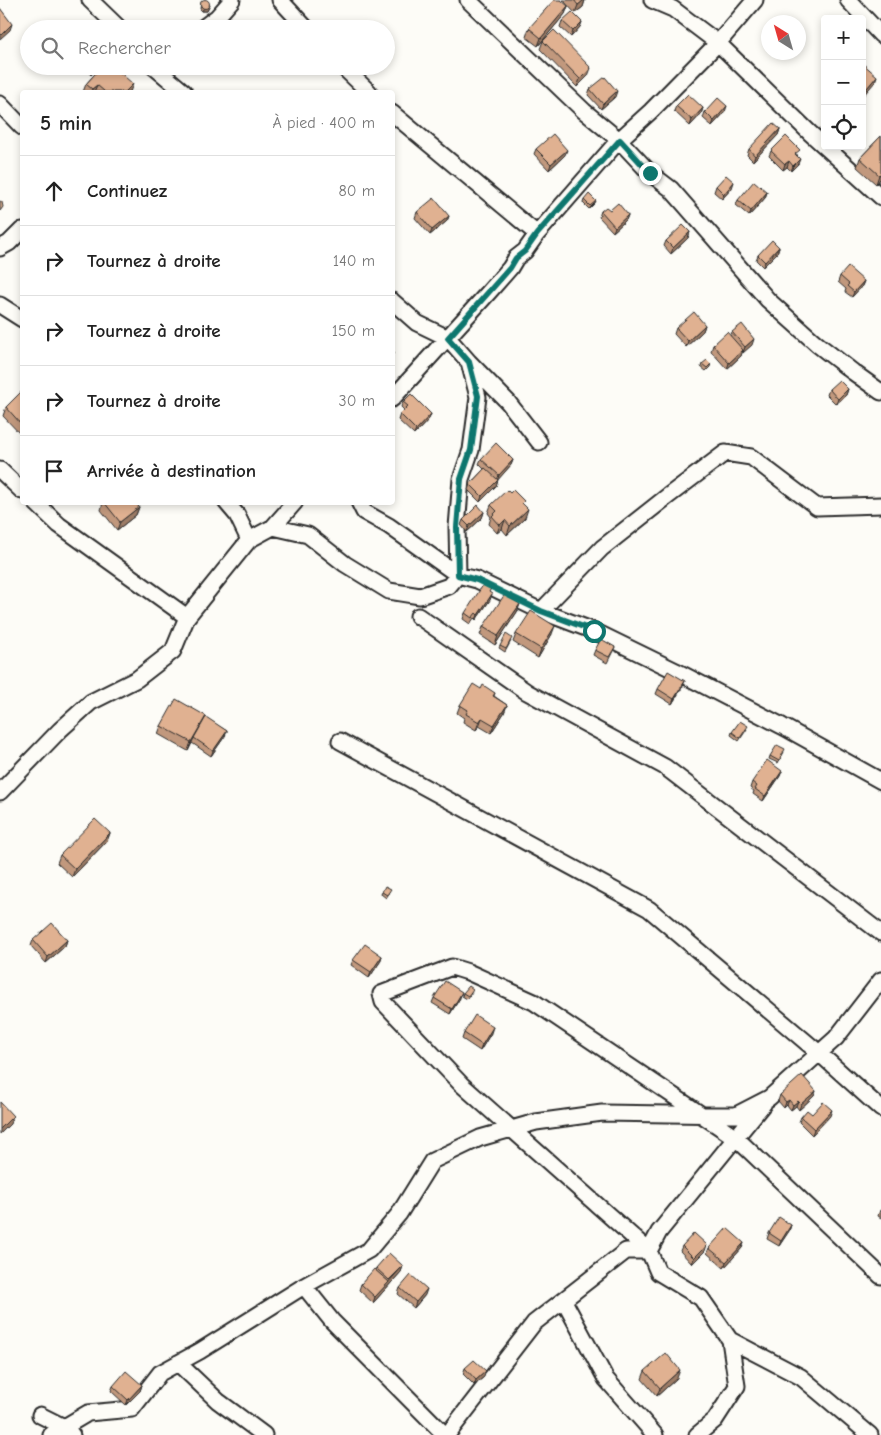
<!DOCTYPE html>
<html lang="fr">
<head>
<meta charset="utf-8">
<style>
	:root { --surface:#fff; --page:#f6f6f6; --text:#222; --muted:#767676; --line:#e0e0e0 }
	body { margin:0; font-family:"Comic Neue",sans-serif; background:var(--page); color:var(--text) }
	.controls { position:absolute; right:15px; top:15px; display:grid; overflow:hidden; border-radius:5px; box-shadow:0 2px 8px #0003 }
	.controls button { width:45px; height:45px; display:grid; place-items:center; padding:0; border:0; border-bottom:1px solid var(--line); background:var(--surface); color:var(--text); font:25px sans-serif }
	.compass { position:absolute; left:761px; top:15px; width:45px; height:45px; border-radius:50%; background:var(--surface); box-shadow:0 2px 8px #0003; rotate:323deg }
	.stop { position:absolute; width:15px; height:15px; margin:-11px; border:4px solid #0f766e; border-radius:50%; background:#fff }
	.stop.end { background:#0f766e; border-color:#fff; box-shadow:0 1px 5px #0008 }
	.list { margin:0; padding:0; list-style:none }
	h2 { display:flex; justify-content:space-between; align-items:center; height:65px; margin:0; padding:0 20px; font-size:21px }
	h2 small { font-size:16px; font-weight:400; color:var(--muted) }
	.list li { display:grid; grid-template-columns:32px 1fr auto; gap:15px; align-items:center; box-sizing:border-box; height:70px; padding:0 20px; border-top:1px solid var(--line) }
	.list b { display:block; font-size:19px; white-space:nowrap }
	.list em { font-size:16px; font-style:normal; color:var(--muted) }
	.icon { flex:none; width:28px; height:28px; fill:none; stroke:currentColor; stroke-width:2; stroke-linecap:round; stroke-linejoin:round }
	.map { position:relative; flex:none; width:881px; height:1435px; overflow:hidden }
	.search { position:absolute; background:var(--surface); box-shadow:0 2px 8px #0003; left:20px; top:20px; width:375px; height:55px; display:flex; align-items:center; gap:12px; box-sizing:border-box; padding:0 18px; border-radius:28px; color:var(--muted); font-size:19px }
	.panel { position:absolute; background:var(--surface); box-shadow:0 2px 8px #0003; left:20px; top:90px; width:375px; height:415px; border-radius:5px }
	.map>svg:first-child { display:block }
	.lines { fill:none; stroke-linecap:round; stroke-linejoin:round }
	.minor-casing { stroke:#2b2b2b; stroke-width:19 }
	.minor { stroke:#fdfcf7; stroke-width:15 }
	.wall { fill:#c1987d; stroke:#2b2b2b }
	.shaded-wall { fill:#9d7c66; stroke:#2b2b2b }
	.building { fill:#e0b191; stroke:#2b2b2b }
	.route { stroke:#0f766e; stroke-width:6 }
</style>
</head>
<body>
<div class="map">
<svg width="881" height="1435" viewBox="0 0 881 1435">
	<rect width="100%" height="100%" fill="#fdfcf7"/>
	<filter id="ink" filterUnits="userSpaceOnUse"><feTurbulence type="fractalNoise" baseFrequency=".02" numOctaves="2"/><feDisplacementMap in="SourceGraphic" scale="10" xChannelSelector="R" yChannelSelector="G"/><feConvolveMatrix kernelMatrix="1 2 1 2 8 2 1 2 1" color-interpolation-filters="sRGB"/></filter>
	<g filter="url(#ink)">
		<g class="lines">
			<defs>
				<path id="minor" d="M90,0L120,29
					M280,0L307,29
					M468,0L584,111L619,140L650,173L671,189L768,300L817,344L853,372L881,392
					M652,0L673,9L718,43L810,133L881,197
					M848,0L881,35
					M201,29L217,17L232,0
					M153,66L184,92
					M342,66L369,92
					M0,104L22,127
					M392,113L537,234
					M0,248L9,243L22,230
					M0,305L22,319
					M469,362L508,402L539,442
					M392,399L488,293L510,268L516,258L525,251L537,234L619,140L651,111L718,43L755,0
					M0,470L22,491
					M35,502L59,525L187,617
					M226,502L237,515L249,540
					M359,502L364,512L389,526L458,575L477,580L541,611L594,631L676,671L782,726L881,781
					M273,527L308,535L345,564L389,591L420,596L449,586L458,575L457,527L461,479L471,450L478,397L469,362L448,338L417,323L392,301
					M541,611L602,548L668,496L725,453L751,457L817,507L881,505
					M418,616L527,692L665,767L881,933
					M340,741L649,909L819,1053L881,1109
					M0,792L60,730L91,702L137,679L173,651L187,617L249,540L273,527L295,502
					M304,1286L332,1321L445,1435
					M564,1301L606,1379L655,1435
					M730,1340L801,1377L870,1435
					M178,1363L218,1401L264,1435
					M40,1415L64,1427L72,1435
					M51,1435L88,1413L132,1409L160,1373L200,1351L304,1286L369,1250L399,1214L432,1161L480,1138L536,1122L602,1113L736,1115L769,1098L836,1038L881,980
					M447,1435L534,1323L626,1251H649L461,1084L383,1002L381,994L452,967L468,972L534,1002L736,1138L881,1276
					M697,1435L715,1420L737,1386L730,1340L701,1298L658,1272L649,1251L659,1232L764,1103"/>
			</defs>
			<use href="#minor" class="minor-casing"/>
			<use href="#minor" class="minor"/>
		</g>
		<path class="wall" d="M563,0H585L583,7L575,13Z
			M201,2L210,5L207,11H202L200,9Z
			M568,6L565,14L538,46L526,37L529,28Z
			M562,21L582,22L580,27L571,37L560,27Z
			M543,41L588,76L577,87L540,49Z
			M86,66H100L91,75L85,69Z
			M102,66H120L118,70L130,92H83L86,84Z
			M590,89L615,97L601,109L588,95Z
			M676,106L703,108L701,114L690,126L674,111Z
			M705,112H725L712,126L703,118Z
			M780,129L778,135L753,161L747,155L749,149Z
			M881,136V178L876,184L857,167L860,158Z
			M536,149L565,155L549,170L534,154Z
			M771,151L798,155L797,156L798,164L791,171L787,167L783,170L769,156Z
			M716,186L732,188L722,199L714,192Z
			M767,192L765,198L749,216L736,205L738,200Z
			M584,200L596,201L595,203L589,209L583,203Z
			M610,210L628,215L626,220L613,232L599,217L601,211Z
			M417,212L449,216L447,221L430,235L415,218Z
			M690,232L688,238L671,254L664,246L666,241Z
			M779,247L777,253L763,267L756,260L758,255Z
			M840,276L864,281L862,286L852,297L845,292L846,289L838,282Z
			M705,325L703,331L686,347L674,334L676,328Z
			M732,332L752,345L742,352L741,356L727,369L711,351L713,345L730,337Z
			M702,364H711L710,367L706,371L701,367Z
			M829,389H848L846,395L836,404L827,395Z
			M22,391V436L3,416L6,407Z
			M403,402L431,414L429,419L414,435L398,420L400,414L404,410L401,407Z
			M481,459L513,460L511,465L497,480L496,486L480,502L468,490L470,484L484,469L479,464Z
			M103,502H135L139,507L136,515L117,530L101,510Z
			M523,504L525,518L507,535L502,529L497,533L489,524L491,517L488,513L491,505Z
			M484,512L482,518L467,532L461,525L463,520Z
			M490,593V600L476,620L474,618L470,624L463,619L465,613Z
			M520,604L517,612L495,645L480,635L483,627Z
			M516,634H552L538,658L513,642Z
			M511,641L505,652L499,648L500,646Z
			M615,647L607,663L593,655L595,650Z
			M683,686L672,704L656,694L658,689Z
			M481,689L495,693L494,696L507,705L504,713L491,733L479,726L476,730L463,722L464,718L457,713L460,705Z
			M205,718L227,731L225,736L211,756L192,743L188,751L158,734L161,726Z
			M747,729L739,741L731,735L732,732Z
			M784,752L778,763L769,759L770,756Z
			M782,771L780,776L763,801L753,794L754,791L750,788L752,782Z
			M110,833L107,841L72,877L57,863L60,855Z
			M382,892H390L386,898L381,894Z
			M33,940H67L65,946L46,963L31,946Z
			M382,956L380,962L369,978L351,965L353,960Z
			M472,992L467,999L462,996L463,993Z
			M434,998H460L450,1014L432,1003Z
			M464,1033H491L480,1051L462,1039Z
			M816,1091L814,1096L799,1110L796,1106L791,1110L787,1105L784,1108L778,1101L780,1095Z
			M812,1114L830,1116L812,1135L799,1122L801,1117Z
			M880,1210H881V1218L878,1216Z
			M791,1225L789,1231L779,1246L767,1239L769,1233Z
			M744,1243L742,1248L724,1268L707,1253L709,1248Z
			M682,1246L705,1251L692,1264L680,1251Z
			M403,1266L401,1272L373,1303L359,1290L361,1284L375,1270L376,1268Z
			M400,1288L425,1295L414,1308L398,1294Z
			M465,1368L484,1377L474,1385L463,1374Z
			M645,1371L677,1378L657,1396L642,1379Z
			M142,1385L140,1391L126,1405L111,1391L113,1386Z"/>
		<path class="shaded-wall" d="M584,0H585L583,7L575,13L578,5Z
			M210,5L207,11H202L203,9Z
			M568,6L565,14L538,46L541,38Z
			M582,22L580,27L571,37L573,31Z
			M12,24L10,30L0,39V36Z
			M96,66H100L91,75L93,70Z
			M591,68L588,76L577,87L580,79Z
			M877,76L875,82L862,97V94Z
			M133,84L130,92H125Z
			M97,85L94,92H91L92,89Z
			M617,91L615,97L601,109L603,104Z
			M727,106L725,112L712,126L714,121Z
			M703,108L701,114L690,126L692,120Z
			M780,129L778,135L753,161L755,156Z
			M567,150L565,155L549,170L551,164Z
			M800,159L798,164L791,171L793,166Z
			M789,161L787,167L783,170L785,164Z
			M881,173V178L876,184L879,175Z
			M734,182L732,188L722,199L724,194Z
			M767,192L765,198L749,216L751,211Z
			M628,215L626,220L613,232L615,227Z
			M449,216L447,221L430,235L432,230Z
			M690,232L688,238L671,254L673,248Z
			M779,247L777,253L763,267L765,262Z
			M864,281L862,286L852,297L854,292Z
			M705,325L703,331L686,347L688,341Z
			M754,339L752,345L743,353L745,347Z
			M743,350L741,356L727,369L729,363Z
			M848,389L846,395L836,404L838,399Z
			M431,414L429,419L414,435L416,430Z
			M513,460L511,465L497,481L499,475Z
			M498,480L496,486L480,502L482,496Z
			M139,507L136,515L117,530L120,522Z
			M528,509L525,518L507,535L510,526Z
			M484,512L482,518L467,532L469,526Z
			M505,520L502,529L497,533L500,525Z
			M492,594L490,600L476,620L478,615Z
			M520,604L517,612L495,645L498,636Z
			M555,626L552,634L538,658L541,649Z
			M685,681L683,686L672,704L674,699Z
			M507,705L504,713L491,733L494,725Z
			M482,718L479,726L476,730L479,722Z
			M203,724L194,738L188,751L191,742Z
			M227,731L225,736L211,756L213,751Z
			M782,771L780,776L763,801L765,796Z
			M110,833L107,841L72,877L75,869Z
			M67,940L65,946L46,963L48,957Z
			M382,956L380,962L369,978L371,972Z
			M462,992L460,998L450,1014L452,1009Z
			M493,1027L491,1033L480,1051L482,1045Z
			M816,1091L814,1096L799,1110L801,1104Z
			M789,1100L787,1105L784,1108L786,1102Z
			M798,1101L796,1106L791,1110L793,1105Z
			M832,1110L830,1116L812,1135L814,1129Z
			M13,1116L10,1124L0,1134V1129Z
			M791,1225L789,1231L779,1246L781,1241Z
			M744,1243L742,1248L724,1268L726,1262Z
			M707,1245L705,1251L692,1264L694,1258Z
			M403,1266L401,1272L373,1303L375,1297Z
			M427,1289L425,1295L414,1308L416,1302Z
			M680,1370L677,1378L657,1396L660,1388Z
			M486,1371L484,1377L474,1385L476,1380Z
			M142,1385L140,1391L126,1405L128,1400Z"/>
		<path class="building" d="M200.5 4a4.5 4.5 0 1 1 9 0a4.5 4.5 0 1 1-9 0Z
			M554,0H561L568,6L541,38L529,28Z
			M574,0H584L578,5Z
			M0,8L12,24L0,36Z
			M572,12L582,22L573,31L562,21Z
			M554,30L591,68L580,79L543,41Z
			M862,63L877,76L862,94Z
			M90,66H96L93,70Z
			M102,66H119L116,69L133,84L125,92H105L97,85L92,89L86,84Z
			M605,77L617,91L603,104L590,89Z
			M688,94L703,108L692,120L676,106Z
			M718,98L727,106L714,121L705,112Z
			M773,123L780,129L755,156L749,149Z
			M553,134L567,150L551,164L536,149Z
			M786,136L800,150L795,154L800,159L793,166L789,161L785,164L771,151Z
			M881,136V173L879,175L860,158Z
			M726,175L734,182L724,194L716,186Z
			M754,181L767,192L751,211L738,200Z
			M589,194L596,201L590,206L584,200Z
			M434,198L449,216L432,230L417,212Z
			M0,201L2,202L3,207L0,211Z
			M618,203L628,215L615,227L601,211L606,207L610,210Z
			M683,225L690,232L673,248L666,241Z
			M772,240L779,247L765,262L758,255Z
			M848,267L864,281L854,292L847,286L849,284L840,276Z
			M694,312L705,325L688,341L676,328Z
			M742,324L754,339L745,347L732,332Z
			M727,332L743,350L729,363L713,345Z
			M392,350L395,353L392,356Z
			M707,360L711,364L707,368L702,364Z
			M839,380L848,389L838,399L829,389Z
			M22,391V425L6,407Z
			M411,394L431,414L416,430L400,414L408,406L403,402Z
			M496,443L513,460L499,475L481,459Z
			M485,468L498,480L482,496L470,484Z
			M507,490L510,493L513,490L524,501L522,503L528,509L510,526L505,520L500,525L492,516L497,511L491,505Z
			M104,502H135L139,507L120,522Z
			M478,505L484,512L469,526L463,520Z
			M485,582L492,587L489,592L492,594L478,615L476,613L472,618L465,613Z
			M505,594L520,604L498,636L483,627Z
			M531,611L555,626L541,649L516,634Z
			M506,634L512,638L506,649L500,646Z
			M601,639L615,647L609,657L595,650Z
			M668,671L685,681L674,699L658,689Z
			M473,684L481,689L483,685L495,693L493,696L507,705L494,725L482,718L479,722L466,714L468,710L460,705Z
			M176,699L206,716L191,742L161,726Z
			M206,717L227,731L213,751L194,738Z
			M740,721L748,726L740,738L732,732Z
			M777,745L785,749L779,761L770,756Z
			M767,760L782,771L765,796L755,789L757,786L752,782Z
			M95,819L110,833L75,869L60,855Z
			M385,886L391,889L387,895L382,892Z
			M52,923L67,940L48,957L33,940Z
			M365,944L382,956L371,972L353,960Z
			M445,981L462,992L452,1009L434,998Z
			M469,986L473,989L468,996L463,993Z
			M475,1015L493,1027L482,1045L464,1033Z
			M802,1075L816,1091L801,1104L798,1101L793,1105L789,1100L786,1102L780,1095Z
			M0,1102L13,1116L0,1129Z
			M823,1102L832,1110L814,1129L801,1117L807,1110L812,1114Z
			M779,1217L791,1225L781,1241L769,1233Z
			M727,1228L744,1243L726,1262L709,1248Z
			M694,1233L707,1245L694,1258L682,1246Z
			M389,1253L403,1266L389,1280L376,1268Z
			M374,1269L389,1282L375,1297L361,1284Z
			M411,1275L427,1289L416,1302L400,1288Z
			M666,1353L680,1370L660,1388L645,1371Z
			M474,1360L486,1371L476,1380L465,1368Z
			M126,1371L142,1385L128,1400L113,1386Z"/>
	</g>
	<g class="lines" filter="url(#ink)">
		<path class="route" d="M594,631L541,611L477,580L458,575L457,527L461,479L471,450L478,396L469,362L448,338L510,268L516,258L525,251L537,234L620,140L650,173"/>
	</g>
</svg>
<div class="controls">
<button>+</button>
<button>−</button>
<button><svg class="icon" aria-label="locate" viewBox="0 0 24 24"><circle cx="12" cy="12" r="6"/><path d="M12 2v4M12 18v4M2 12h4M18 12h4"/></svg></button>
</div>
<svg class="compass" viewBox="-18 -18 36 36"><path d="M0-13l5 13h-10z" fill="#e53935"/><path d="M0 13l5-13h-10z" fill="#767676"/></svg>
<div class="stop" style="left:594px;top:631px"></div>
<div class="stop end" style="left:650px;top:173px"></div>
<div class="search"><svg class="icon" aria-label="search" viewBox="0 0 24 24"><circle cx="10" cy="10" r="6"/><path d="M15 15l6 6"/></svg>Rechercher</div>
<section class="panel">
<h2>5 min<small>À pied · 400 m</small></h2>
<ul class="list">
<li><svg class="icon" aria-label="ahead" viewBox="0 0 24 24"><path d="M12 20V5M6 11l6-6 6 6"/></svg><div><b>Continuez</b></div><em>80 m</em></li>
<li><svg class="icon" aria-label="right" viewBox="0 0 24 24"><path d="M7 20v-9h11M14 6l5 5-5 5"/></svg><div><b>Tournez à droite</b></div><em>140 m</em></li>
<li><svg class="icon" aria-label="right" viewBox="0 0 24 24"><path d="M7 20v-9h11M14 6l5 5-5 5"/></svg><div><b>Tournez à droite</b></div><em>150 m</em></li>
<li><svg class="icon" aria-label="right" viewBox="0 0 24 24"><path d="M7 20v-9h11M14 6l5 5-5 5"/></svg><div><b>Tournez à droite</b></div><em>30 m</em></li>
<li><svg class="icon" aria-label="arrive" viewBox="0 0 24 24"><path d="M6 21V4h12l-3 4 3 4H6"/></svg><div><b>Arrivée à destination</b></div></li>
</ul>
</section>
</div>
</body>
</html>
